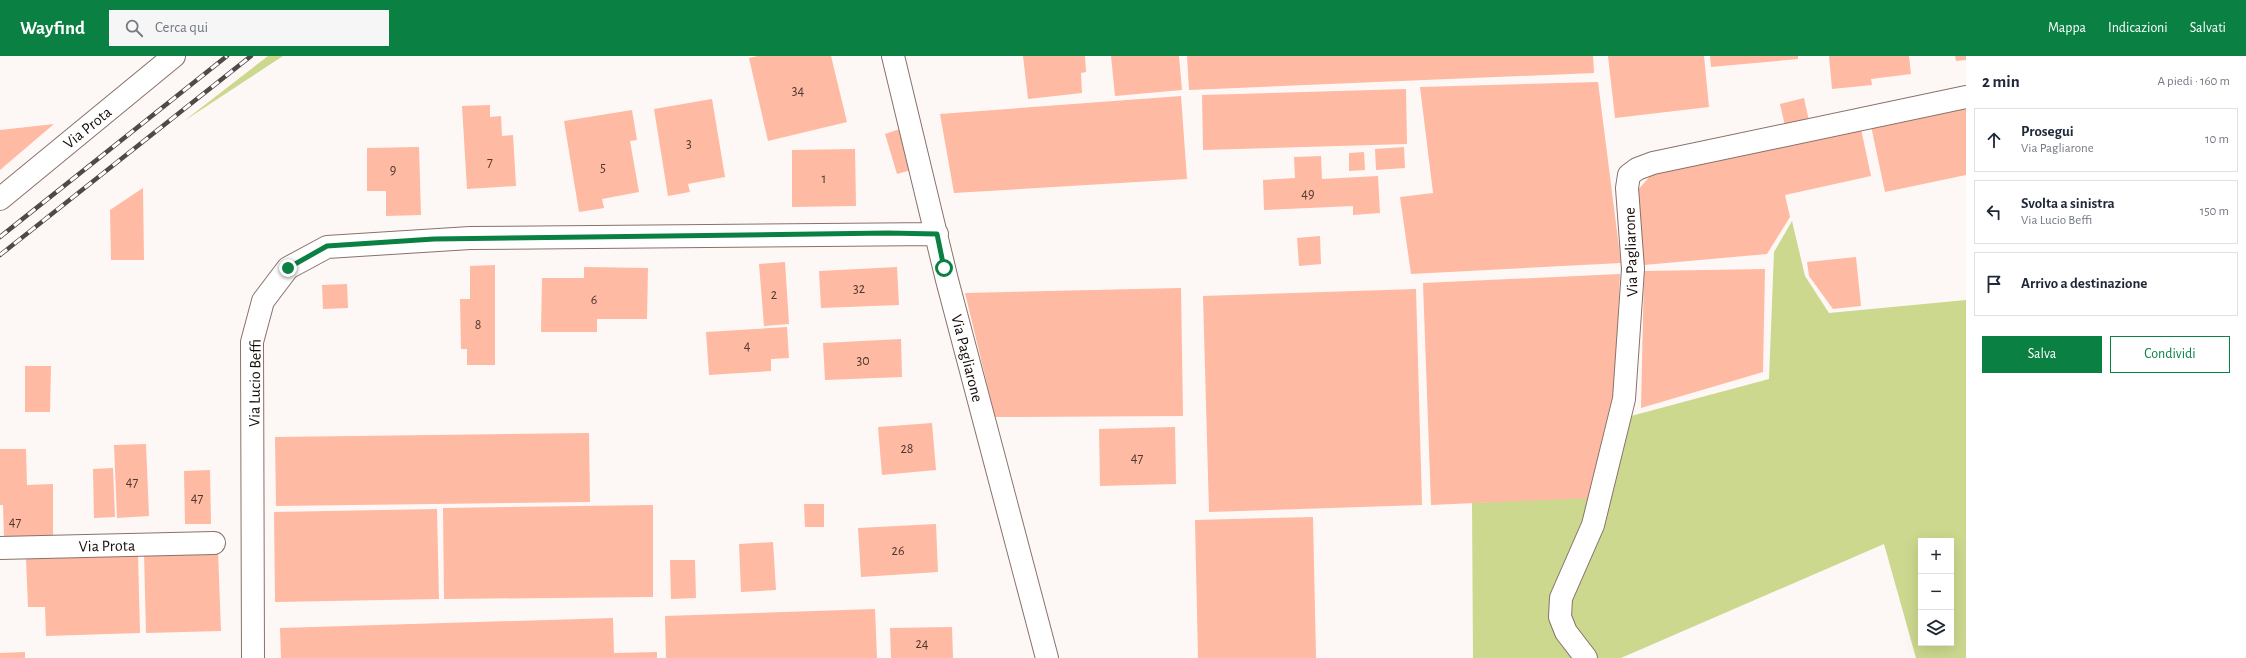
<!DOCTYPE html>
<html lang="it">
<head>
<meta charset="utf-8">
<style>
	:root { --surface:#fff; --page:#f6f6f7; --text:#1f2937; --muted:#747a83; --line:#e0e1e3; --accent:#0b8043 }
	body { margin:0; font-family:"Alegreya Sans",sans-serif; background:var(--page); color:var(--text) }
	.controls { position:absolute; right:12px; bottom:12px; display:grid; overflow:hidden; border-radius:0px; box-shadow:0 4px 16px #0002 }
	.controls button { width:36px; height:36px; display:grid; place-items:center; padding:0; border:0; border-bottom:1px solid var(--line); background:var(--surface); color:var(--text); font:20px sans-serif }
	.stop { position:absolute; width:12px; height:12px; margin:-9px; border:3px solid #0b8043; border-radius:50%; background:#fff }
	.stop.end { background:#0b8043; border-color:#fff; box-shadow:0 1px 4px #0008 }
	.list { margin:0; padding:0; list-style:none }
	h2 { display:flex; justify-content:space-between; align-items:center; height:52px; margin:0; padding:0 16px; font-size:17px }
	h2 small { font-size:13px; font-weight:400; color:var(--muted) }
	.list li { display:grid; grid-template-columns:26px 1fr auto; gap:12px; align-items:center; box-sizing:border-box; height:64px; margin:0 8px 8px; padding:0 8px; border:1px solid var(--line); border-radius:0px }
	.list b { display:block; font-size:15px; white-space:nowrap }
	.list p { margin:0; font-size:13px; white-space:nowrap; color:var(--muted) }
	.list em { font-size:13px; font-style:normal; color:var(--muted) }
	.actions { display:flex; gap:8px; padding:12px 16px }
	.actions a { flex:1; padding:9px 0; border:1px solid var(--accent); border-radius:0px; text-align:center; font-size:14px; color:var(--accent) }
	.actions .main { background:var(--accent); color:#fff }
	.icon { flex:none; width:22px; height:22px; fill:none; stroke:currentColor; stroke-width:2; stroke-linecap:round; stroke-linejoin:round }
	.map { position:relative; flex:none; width:1966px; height:602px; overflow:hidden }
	header { display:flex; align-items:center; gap:24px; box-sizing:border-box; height:56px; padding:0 20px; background:var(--accent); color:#fff }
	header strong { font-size:19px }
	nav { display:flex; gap:22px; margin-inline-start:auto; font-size:14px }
	.search { width:280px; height:36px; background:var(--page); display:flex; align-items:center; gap:10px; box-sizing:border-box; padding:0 14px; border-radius:0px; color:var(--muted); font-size:15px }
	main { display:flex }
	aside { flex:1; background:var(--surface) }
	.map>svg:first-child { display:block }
	.green { fill:#ccd88e; fill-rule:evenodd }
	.building { fill:#febaa2 }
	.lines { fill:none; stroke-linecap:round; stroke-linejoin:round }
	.minor-casing { stroke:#8a7169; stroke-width:24 }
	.minor { stroke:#fff; stroke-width:22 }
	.rail-casing { stroke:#514946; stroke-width:4.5 }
	.rail { stroke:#fff; stroke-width:3; stroke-dasharray:9; stroke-linecap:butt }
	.route { stroke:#0b8043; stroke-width:5 }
	.labels { text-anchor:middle; stroke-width:3; stroke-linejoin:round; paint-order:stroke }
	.number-label { font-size:14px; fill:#503830 }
	.street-label { font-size:16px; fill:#160d0a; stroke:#fff }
</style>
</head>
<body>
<header>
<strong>Wayfind</strong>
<div class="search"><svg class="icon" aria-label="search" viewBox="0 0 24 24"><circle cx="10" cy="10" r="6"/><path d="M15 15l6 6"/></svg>Cerca qui</div>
<nav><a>Mappa</a><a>Indicazioni</a><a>Salvati</a></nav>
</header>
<main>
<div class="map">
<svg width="1966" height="602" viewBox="0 0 1966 602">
	<rect width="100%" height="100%" fill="#fdf8f6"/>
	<path class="green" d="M268,0H283L184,65Z
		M1792,165L1805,220L1829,257L1966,244V602H1916L1884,488L1621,602H1597L1571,565L1569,541L1631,360L1769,323L1774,196ZM1921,485H1951V587H1921Z
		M1594,440L1555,540L1580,602H1473L1472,447Z"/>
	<path class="building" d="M758,0H831L847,66L768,85L749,2Z
		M1023,0H1085L1086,16L1081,17L1082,37L1028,43Z
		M1111,0H1179L1182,34L1115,40Z
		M1187,0H1593L1594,17L1189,34Z
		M1608,0H1704L1709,51L1615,62Z
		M1710,0H1798V3L1711,11Z
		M1829,0H1909L1911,18L1871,23L1872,29L1832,33Z
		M1955,0H1966V4L1956,5Z
		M1598,26L1621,207L1411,218L1400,141L1433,137L1420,31Z
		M1406,33L1407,88L1203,94L1202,39Z
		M1181,40L1187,123L954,137L940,58Z
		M1804,42L1809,65L1785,70L1780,48Z
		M712,43L725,121L688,128L690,136L668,140L654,53Z
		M490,49V61L501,60L502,80L513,79L516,130L467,133L462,50Z
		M1966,50V119L1885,136L1871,70Z
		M632,54L637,84L630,85L639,136L602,143L604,152L579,156L564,65Z
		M54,68L0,114V74Z
		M900,73L911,114L897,118L885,78Z
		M1861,73L1871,120L1785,139L1790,161L1767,198L1644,209L1636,136L1652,118Z
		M419,91L421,159L386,160V135H367V92Z
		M1404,91L1405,112L1376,114L1375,93Z
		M855,93L856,150L792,151V94Z
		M1364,96L1365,114L1349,115V97Z
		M1321,100L1322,123L1378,120L1380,157L1353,159V150L1264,154L1263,124L1295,122L1294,101Z
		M143,132L144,204H111L110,154Z
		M1320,180L1321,208L1299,210L1297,182Z
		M1856,201L1861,250L1833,253L1809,220L1807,206Z
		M785,206L789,268L764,270L759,208Z
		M495,209V309H467V293H461L460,243H470V210Z
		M584,211L648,212L647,263H597V276H541L542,222H584Z
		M897,211L899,249L821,252L819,215Z
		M1765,213L1763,316L1641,352L1644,215Z
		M1620,218L1615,331L1591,442L1431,449L1423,227Z
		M347,228L348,252L323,253L322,229Z
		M1181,232L1183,360L995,361L965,237Z
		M1416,233L1422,449L1209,456L1203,240Z
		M787,271L789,302L771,303V315L709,319L706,276Z
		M901,283L902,321L825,324L823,287Z
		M25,310H51L50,356H25Z
		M932,367L936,414L882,419L878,371Z
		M1175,371L1176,428L1100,430L1099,373Z
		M589,377L590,446L276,450L275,381Z
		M146,388L149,460L117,462L114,389Z
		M0,393H26L27,429L53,428V481L4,482L3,449H0Z
		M113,412L115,461L94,462L93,413Z
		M210,414L211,468H185L184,415Z
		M804,448H824V471H805Z
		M653,449V541L444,543L443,452Z
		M437,453L439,543L275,546L274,456Z
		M1313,461L1316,602H1198L1195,464Z
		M936,468L938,516L861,521L858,472Z
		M773,486L776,534L741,536L739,488Z
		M218,495L221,575L146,577L144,497Z
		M138,500L140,577L46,580L45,551H28L26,503Z
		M670,504H695L696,542L671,543Z
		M875,553L877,602H666L665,560Z
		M613,562L614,597L657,596V602H281L280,572Z
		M952,571L953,602H891L890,572Z
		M25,596V602H0V597Z"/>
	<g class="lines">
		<defs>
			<path id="minor" d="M893,0L947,224L1047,602
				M0,143L174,0
				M0,492L214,487
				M253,602L252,286L263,245L288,212L327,191L470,182L937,178
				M1586,602L1566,576L1560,561L1561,542L1593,469L1624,343L1633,213L1627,132L1629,119L1637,113L1653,107L1966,41"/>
		</defs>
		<use href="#minor" class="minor-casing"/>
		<use href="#minor" class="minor"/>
		<defs>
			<path id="rail" d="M0,181L227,0
				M0,199L251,0"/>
		</defs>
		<use href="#rail" class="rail-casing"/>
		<use href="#rail" class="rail"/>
	</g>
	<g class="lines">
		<path class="route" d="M288,212L327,190L434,183L888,177L937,178L944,212"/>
	</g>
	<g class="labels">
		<g class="number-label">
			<text x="798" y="39">34</text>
			<text x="689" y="92">3</text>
			<text x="490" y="110">7</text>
			<text x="603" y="116">5</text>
			<text x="393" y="118">9</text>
			<text x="824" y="127">1</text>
			<text x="1308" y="142">49</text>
			<text x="859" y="237">32</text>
			<text x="774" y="243">2</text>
			<text x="594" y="248">6</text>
			<text x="478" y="273">8</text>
			<text x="747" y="294">4</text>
			<text x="863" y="309">30</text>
			<text x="907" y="397">28</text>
			<text x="1137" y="406">47</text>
			<text x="132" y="430">47</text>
			<text x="197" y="446">47</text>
			<text x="15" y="470">47</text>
			<text x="898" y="499">26</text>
			<text x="922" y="592">24</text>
		</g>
		<g class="street-label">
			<text transform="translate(87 71) rotate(-39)" y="6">Via Prota</text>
			<text transform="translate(1630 196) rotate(-92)" y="6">Via Pagliarone</text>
			<text transform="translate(968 302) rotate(76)" y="6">Via Pagliarone</text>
			<text transform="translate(254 327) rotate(-89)" y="6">Via Lucio Beffi</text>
			<text transform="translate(107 489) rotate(-1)" y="6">Via Prota</text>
		</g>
	</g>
</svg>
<div class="controls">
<button>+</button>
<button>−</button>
<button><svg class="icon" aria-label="layers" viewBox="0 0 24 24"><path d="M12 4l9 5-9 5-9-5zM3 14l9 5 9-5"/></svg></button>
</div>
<div class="stop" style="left:944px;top:212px"></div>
<div class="stop end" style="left:288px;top:212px"></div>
</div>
<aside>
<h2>2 min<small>A piedi · 160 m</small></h2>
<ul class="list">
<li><svg class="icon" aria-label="ahead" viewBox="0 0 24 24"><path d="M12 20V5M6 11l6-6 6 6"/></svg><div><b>Prosegui</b><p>Via Pagliarone</p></div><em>10 m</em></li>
<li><svg class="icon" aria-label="left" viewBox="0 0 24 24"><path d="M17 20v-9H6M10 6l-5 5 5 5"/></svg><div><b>Svolta a sinistra</b><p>Via Lucio Beffi</p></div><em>150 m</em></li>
<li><svg class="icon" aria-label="arrive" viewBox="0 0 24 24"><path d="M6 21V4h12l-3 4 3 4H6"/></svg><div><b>Arrivo a destinazione</b></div></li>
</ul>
<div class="actions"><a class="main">Salva</a><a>Condividi</a></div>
</aside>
</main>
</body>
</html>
